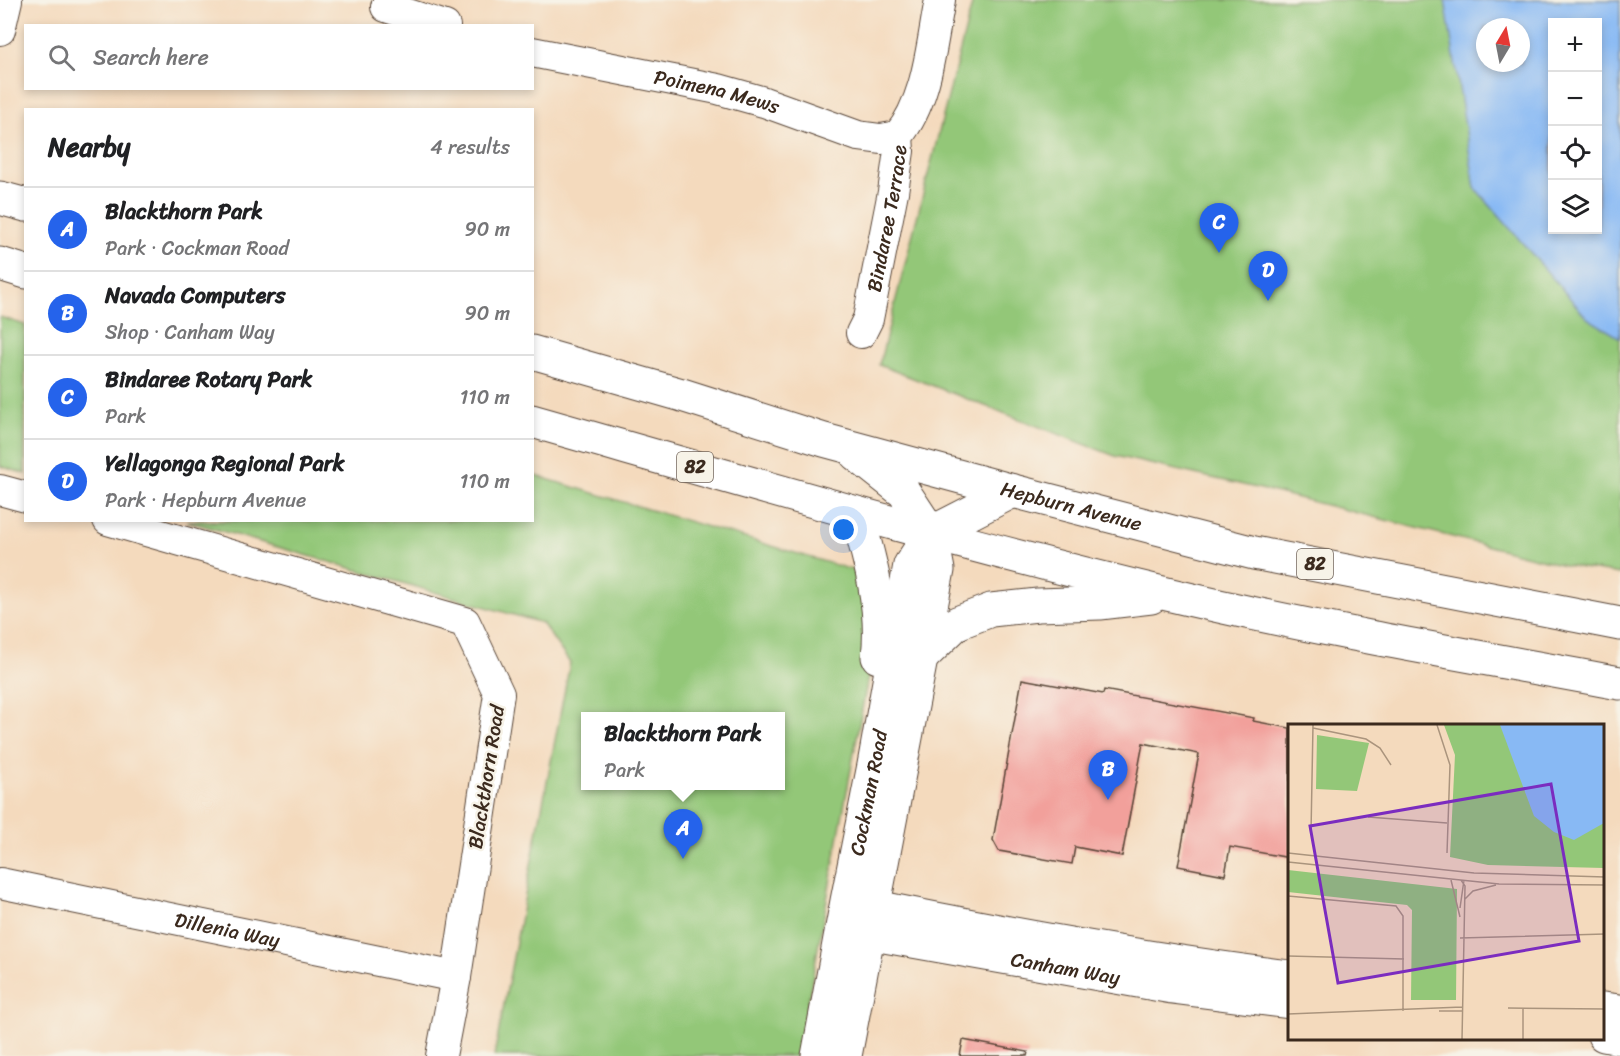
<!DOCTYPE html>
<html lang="en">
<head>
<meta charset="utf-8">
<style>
	:root { --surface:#fff; --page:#f2f2f2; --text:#202124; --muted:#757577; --line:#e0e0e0; --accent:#2563eb }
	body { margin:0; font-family:Sriracha,sans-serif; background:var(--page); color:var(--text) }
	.controls { position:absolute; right:18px; top:18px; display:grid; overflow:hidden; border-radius:0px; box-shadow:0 3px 9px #0003 }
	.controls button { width:54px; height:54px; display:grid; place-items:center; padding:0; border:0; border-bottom:2px solid var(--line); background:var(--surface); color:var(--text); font:30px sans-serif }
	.compass { position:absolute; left:1476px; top:18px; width:54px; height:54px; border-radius:50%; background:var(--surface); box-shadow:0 3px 9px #0003; rotate:10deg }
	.you { position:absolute; left:844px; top:530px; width:21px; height:21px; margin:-15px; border:4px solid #fff; border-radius:50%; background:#1a73e8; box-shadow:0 0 0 9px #1a73e833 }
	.badge { display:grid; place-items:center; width:39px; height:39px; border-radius:50%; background:var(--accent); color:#fff; font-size:20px; font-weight:700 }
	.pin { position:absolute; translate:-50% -50px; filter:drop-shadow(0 2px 3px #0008) }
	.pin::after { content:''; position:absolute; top:32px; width:21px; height:18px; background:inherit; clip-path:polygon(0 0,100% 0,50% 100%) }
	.popup { position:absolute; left:581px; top:712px; width:204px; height:78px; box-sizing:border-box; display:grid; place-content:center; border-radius:0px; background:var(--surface); filter:drop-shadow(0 2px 4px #0005); font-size:20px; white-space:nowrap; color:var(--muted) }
	.popup b { font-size:22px; color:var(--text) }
	.popup::after { content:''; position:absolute; left:50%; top:100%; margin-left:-12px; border:12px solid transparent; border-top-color:var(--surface) }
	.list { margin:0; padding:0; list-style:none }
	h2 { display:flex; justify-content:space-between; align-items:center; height:78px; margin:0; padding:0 24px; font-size:26px }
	h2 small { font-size:20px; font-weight:400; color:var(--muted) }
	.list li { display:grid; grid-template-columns:39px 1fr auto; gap:18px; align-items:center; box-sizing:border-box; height:84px; padding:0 24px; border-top:2px solid var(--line) }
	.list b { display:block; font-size:22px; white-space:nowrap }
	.list p { margin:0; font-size:20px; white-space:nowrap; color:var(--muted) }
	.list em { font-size:20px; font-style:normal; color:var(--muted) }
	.icon { flex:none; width:33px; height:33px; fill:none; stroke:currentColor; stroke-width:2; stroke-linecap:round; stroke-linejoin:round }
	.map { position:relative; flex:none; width:1620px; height:1056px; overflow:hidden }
	.search { position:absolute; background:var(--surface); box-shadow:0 3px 9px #0003; left:24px; top:24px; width:510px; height:66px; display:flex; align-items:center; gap:15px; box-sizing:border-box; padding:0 21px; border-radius:0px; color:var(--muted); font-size:22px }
	.panel { position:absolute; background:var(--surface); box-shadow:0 3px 9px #0003; left:24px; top:108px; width:510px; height:414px; border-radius:0px }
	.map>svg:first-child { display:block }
	.green { fill:#93c778; stroke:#67784b; stroke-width:1.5; fill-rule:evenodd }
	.water { fill:#88b9f4; stroke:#627289; stroke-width:1.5; fill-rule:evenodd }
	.building { fill:#f2a09b }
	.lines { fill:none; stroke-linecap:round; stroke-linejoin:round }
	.minor-casing { stroke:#574436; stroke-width:32 }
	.major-casing { stroke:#574436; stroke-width:35 }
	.minor { stroke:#fff; stroke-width:30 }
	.major { stroke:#fff; stroke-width:33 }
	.labels { text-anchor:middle; stroke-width:5; stroke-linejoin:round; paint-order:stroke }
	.shield { fill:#f7f3e8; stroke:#73665b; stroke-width:1.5 }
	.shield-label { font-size:18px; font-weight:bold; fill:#3b2a1e }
	.street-label { font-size:20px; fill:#3b2a1e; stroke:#f7f3e8 }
	.inset-road { fill:none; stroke:#aa947d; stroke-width:1.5 }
	.view { fill:#7b2cbf; fill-opacity:0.15; stroke:#7b2cbf; stroke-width:3 }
	.inset-edge { fill:none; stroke:#3b2a1e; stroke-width:3 }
</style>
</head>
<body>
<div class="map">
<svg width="1620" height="1056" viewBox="0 0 1620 1056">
	<rect width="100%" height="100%" fill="#f7f3e8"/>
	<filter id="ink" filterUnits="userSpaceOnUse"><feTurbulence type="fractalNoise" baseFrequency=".0167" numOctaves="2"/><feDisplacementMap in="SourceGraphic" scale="12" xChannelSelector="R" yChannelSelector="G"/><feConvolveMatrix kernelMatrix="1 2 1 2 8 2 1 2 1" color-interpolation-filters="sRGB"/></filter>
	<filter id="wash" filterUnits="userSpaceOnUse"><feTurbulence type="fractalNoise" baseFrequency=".008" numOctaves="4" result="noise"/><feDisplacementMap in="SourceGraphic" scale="24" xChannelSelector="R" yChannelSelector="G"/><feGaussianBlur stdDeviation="1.35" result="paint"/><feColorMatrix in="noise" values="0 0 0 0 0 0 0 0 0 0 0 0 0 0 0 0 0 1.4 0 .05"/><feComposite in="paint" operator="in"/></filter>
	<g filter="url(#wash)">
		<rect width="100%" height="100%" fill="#f4dabd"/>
		<path class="green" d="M973,0H1620V574L1564,565L1274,492L1115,456L879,365ZM1552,22H1598V230H1552ZM1485,27H1521V63H1485Z
			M0,317L25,325V474L0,466Z
			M533,475L886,580L798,1056H494L570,663L542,623L187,521L532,520ZM586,716H780V786H586Z"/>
		<path class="water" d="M1445,0H1620V338L1587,318L1475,188ZM1552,22H1598V230H1552ZM1485,27H1521V63H1485Z"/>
		<g id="blocks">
			<path class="building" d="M1022,679L1103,694L1104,690L1254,718L1253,721L1290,728V858L1230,847L1225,875L1178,866L1199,754L1143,743L1122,856L1075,847L1072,864L999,851L993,840Z
				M963,1040L1028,1052L1027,1056H960Z"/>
		</g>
	</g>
	<g filter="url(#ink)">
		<use href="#blocks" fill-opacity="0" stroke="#574436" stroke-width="1.5"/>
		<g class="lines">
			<defs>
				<g id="minor">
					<path d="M386,7L445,26"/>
					<path d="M0,30L7,0"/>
					<path id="s1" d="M532,52L718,89L764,102L858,136L881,139L898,136"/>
					<path id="s2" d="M861,333L868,319L893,192L899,151L898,136C928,99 931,45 940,0"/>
					<path d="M0,490L26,497"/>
					<path d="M108,520L465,622L499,694L456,977L441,1056"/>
					<path id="s3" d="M0,883L456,977"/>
				</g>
				<g id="major">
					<path d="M0,198L26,205"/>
					<path d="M0,264L26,272"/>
					<path id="s4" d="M532,352L682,395L824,440L1013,491L1254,553L1620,624"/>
					<path d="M532,421C743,481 954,543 1167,594C1317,630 1469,655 1620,683"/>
					<path d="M857,514C870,560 884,609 878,657"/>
					<path d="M922,657L957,623L991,610L1038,605L1100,603L1151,597"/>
					<path d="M851,902C996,932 1143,959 1290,977"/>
					<path id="s5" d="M845,929L1172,987L1290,1002"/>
					<path d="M1604,1009L1620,1011"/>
					<path d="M1604,1035L1620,1038"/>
					<path id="s6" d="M818,1056L847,901L874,765L910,565L931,533L1013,491"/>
					<path d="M845,1056L938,570L931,533L904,492L856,454"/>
				</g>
			</defs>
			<use href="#minor" class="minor-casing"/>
			<use href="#major" class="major-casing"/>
			<use href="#minor" class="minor"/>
			<use href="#major" class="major"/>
		</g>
	</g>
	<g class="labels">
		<g class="shield">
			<rect x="677" y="452" width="36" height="30" rx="4.5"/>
			<rect x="1297" y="549" width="36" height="30" rx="4.5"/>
		</g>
		<g class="shield-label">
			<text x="695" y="473">82</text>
			<text x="1315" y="570">82</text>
		</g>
		<g class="street-label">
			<text dy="7" stroke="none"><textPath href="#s1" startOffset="189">Poimena Mews</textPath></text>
			<text dy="7" stroke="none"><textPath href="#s2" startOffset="118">Bindaree Terrace</textPath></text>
			<text dy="7" stroke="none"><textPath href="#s4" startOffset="561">Hepburn Avenue</textPath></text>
			<text transform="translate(486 777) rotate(-81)" y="7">Blackthorn Road</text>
			<text dy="7" stroke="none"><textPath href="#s6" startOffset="268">Cockman Road</textPath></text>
			<text dy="7" stroke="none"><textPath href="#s3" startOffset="232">Dillenia Way</textPath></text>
			<text dy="7" stroke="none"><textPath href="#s5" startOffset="224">Canham Way</textPath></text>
		</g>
	</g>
	<g transform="translate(1288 724)">
		<rect width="316" height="316" fill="#f4dabd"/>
		<path d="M156,1H316V144L200,141L162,133L167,31ZM29,11L81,19L69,67L28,65ZM0,146L169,165L168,276H123L124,186L119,181L0,168Z" fill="#93c778"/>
		<path d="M212,1H316V99L286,116L266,108L246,92Z" fill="#88b9f4"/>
		<path class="inset-road" d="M149,1L162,41L159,129M25,4L78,15L92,24L103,41M80,93L159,99M23,109L25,1M0,129L186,149L317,153M0,138L211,160L317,161M163,156L172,193M173,156L177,162L174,316M0,172L108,182L115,192V287M177,175L185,167L208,161M172,184L176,156M172,214L317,210M0,232L116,235M220,284L317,285M151,287H174M0,290L174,283M235,316V284"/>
		<path class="view" d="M263,60L291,217L50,259L22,102Z"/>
		<rect width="316" height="316" class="inset-edge"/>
	</g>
</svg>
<div class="controls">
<button>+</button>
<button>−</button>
<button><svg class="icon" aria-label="locate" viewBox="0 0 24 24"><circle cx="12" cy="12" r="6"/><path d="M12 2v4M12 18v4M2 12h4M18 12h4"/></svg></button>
<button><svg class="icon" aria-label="layers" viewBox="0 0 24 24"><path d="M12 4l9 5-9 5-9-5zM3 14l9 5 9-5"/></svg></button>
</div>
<svg class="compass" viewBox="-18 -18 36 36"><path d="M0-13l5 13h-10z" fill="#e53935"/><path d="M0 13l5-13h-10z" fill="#757577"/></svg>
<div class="you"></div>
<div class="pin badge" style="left:683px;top:859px">A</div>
<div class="popup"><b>Blackthorn Park</b>Park</div>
<div class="pin badge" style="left:1108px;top:800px">B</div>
<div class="pin badge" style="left:1219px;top:253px">C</div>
<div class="pin badge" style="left:1268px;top:301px">D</div>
<div class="search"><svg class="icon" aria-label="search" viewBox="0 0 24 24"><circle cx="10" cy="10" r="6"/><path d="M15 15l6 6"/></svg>Search here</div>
<section class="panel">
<h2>Nearby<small>4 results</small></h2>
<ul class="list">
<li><span class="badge">A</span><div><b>Blackthorn Park</b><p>Park · Cockman Road</p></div><em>90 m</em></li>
<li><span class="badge">B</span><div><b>Navada Computers</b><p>Shop · Canham Way</p></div><em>90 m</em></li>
<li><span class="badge">C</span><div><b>Bindaree Rotary Park</b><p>Park</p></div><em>110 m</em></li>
<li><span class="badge">D</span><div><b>Yellagonga Regional Park</b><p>Park · Hepburn Avenue</p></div><em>110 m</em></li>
</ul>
</section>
</div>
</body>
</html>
